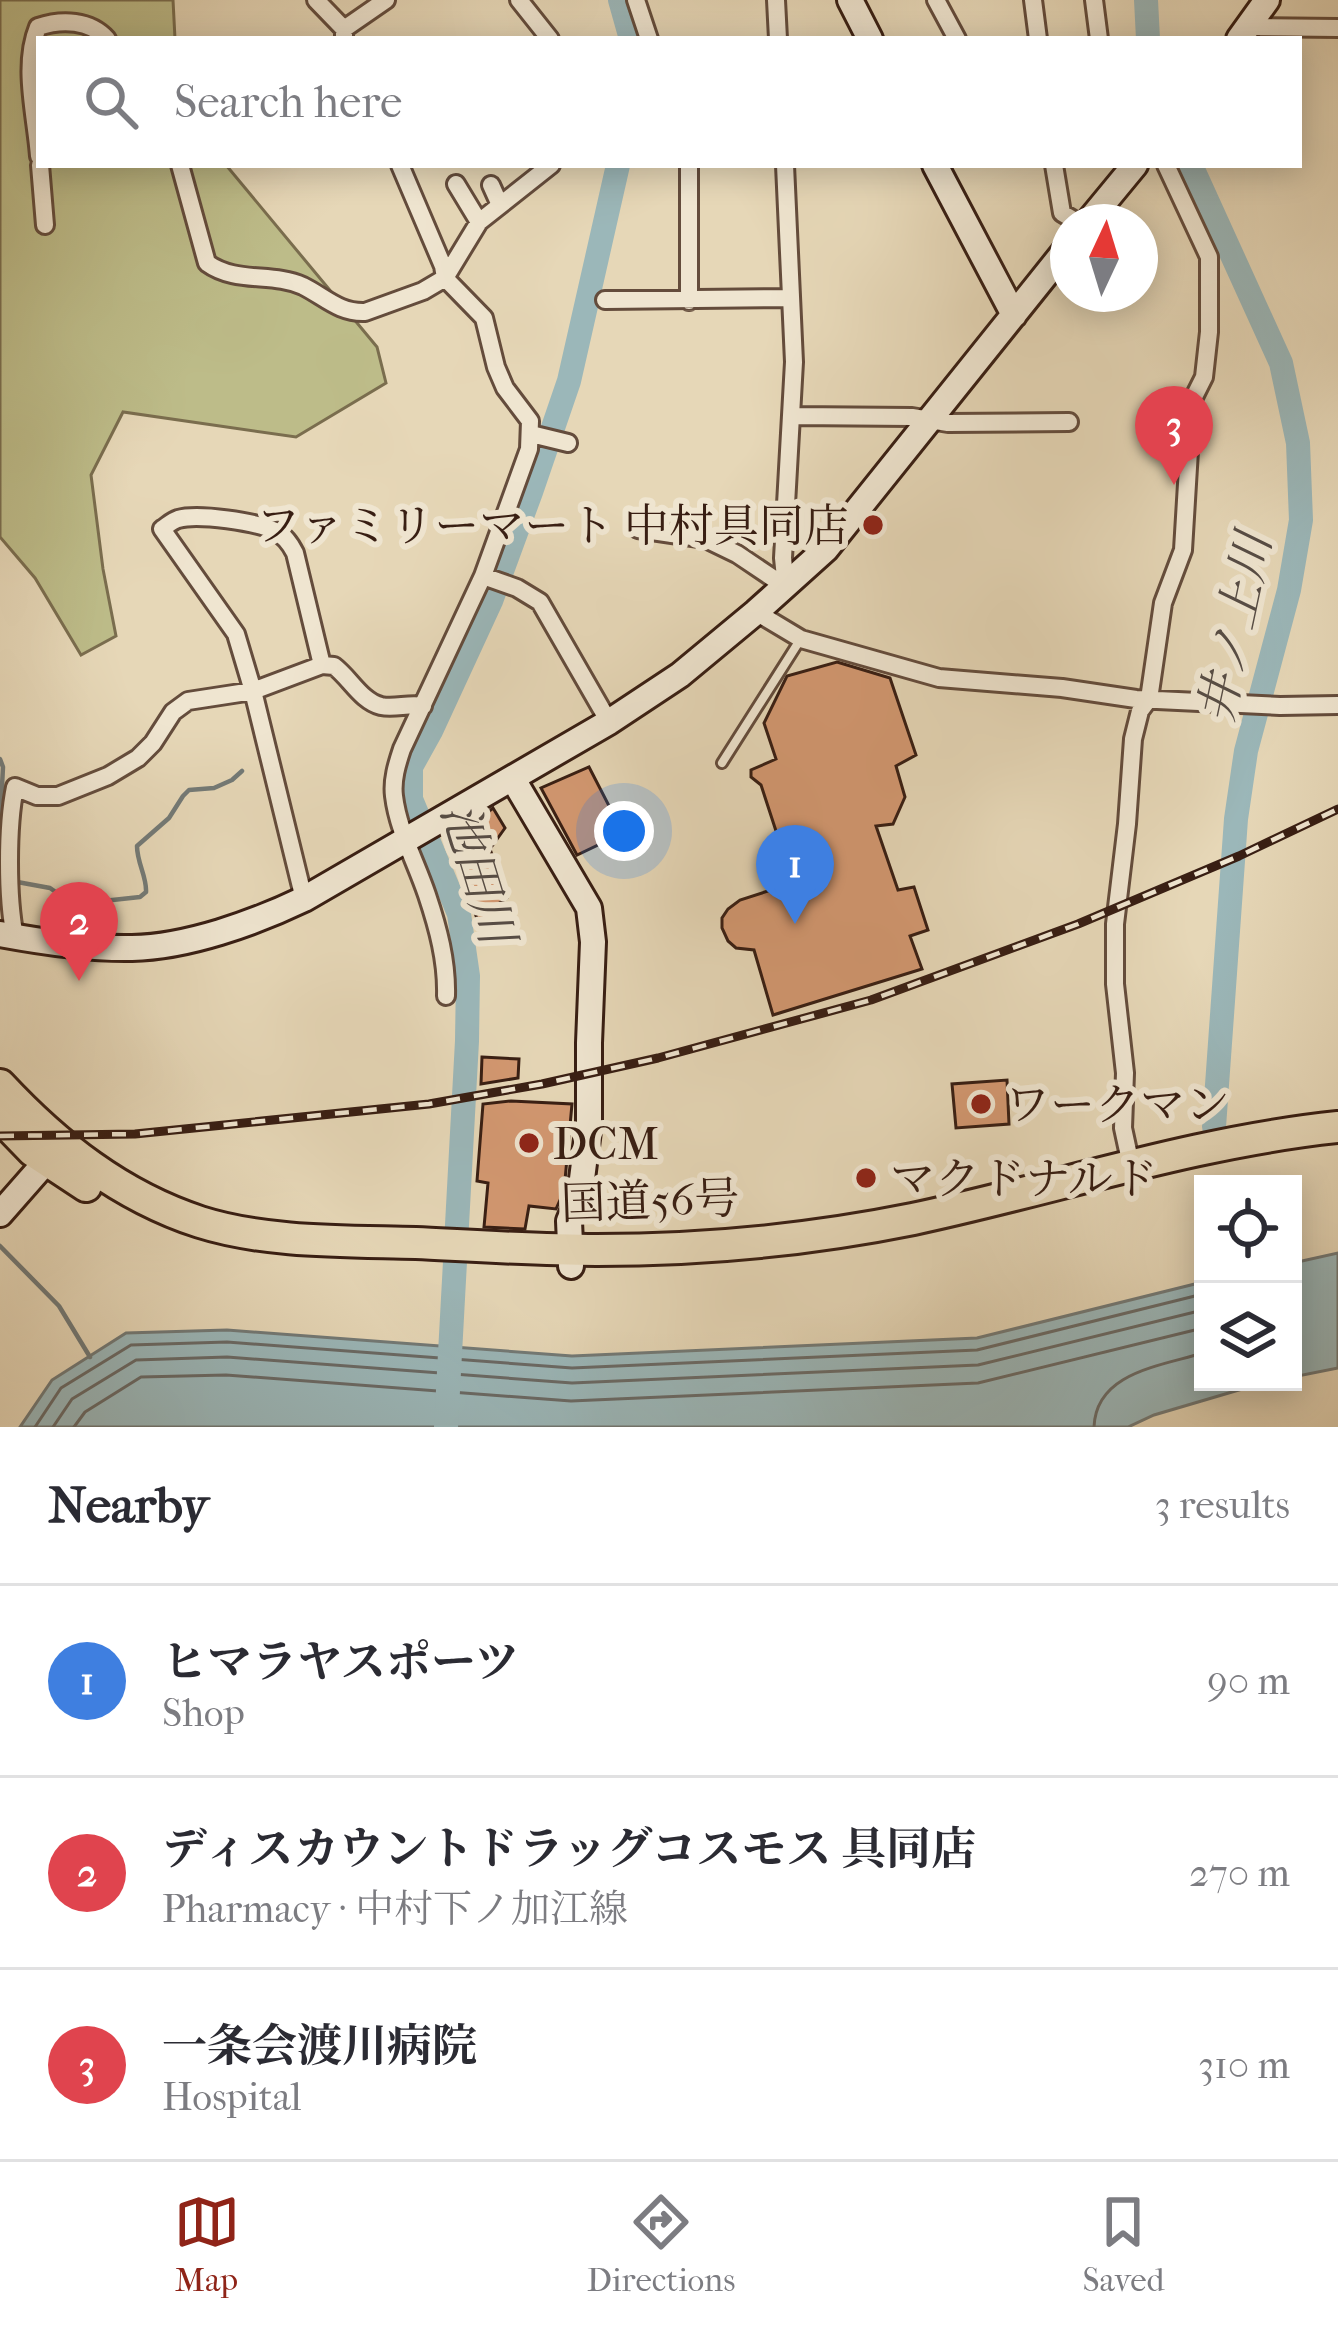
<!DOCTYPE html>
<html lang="en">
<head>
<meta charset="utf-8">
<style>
	:root { --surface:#fff; --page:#f2f2f3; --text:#2b2b33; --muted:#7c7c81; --line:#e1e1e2; --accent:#8f2418 }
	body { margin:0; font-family:"IM FELL French Canon","Noto Serif JP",serif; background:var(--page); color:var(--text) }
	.controls { position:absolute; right:36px; bottom:36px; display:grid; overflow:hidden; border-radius:0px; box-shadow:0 6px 30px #0003 }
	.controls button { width:108px; height:108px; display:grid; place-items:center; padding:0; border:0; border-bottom:3px solid var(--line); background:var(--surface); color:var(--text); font:60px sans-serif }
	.compass { position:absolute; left:1050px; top:204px; width:108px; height:108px; border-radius:50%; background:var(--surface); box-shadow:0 6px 30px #0003; rotate:4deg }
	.you { position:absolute; left:624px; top:831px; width:42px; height:42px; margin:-30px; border:9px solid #fff; border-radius:50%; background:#1a73e8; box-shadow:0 0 0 18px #1a73e833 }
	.badge { display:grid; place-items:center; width:78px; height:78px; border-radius:50%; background:var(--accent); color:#fff; font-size:39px; font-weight:700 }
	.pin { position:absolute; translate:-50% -99px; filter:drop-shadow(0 3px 6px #0008) }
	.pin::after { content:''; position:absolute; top:63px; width:42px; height:36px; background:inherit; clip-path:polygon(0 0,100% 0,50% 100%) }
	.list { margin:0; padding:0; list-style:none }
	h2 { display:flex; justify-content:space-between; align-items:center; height:156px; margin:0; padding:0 48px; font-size:51px }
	h2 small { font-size:39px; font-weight:400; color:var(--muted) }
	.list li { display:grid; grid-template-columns:78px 1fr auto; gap:36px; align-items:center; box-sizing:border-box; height:192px; padding:0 48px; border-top:3px solid var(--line) }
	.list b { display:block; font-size:45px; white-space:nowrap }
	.list p { margin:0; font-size:39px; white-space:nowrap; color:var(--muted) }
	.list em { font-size:39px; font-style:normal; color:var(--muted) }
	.icon { flex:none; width:66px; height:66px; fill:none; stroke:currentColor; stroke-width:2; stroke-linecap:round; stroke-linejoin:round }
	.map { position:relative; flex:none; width:1338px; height:1427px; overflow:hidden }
	.search { position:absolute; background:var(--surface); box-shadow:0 6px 30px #0003; left:36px; right:36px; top:36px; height:132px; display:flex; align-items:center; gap:30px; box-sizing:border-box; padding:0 42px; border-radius:0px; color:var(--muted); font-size:45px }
	.sheet { height:732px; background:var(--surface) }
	nav { display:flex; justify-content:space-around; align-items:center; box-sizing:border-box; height:168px; border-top:3px solid var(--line); background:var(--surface); font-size:33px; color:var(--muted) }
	nav a { display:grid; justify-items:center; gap:6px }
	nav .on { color:var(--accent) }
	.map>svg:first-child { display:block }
	.green { fill:#bdbc89; stroke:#7a6d4e; stroke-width:3 }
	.water { fill:#9bb7b9; stroke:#737a77; stroke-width:3 }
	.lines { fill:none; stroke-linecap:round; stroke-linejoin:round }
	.shore { stroke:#6a6a66; stroke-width:3 }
	.stream { stroke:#737a77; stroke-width:4.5 }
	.river { stroke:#9bb7b9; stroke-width:24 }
	.building { fill:#d39871; stroke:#381e13; stroke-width:3 }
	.lane-casing { stroke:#644c3c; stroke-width:14 }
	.street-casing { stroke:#644c3c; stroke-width:22 }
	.secondary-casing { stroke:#381e13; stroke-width:30 }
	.highway-casing { stroke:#381e13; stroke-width:36 }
	.lane { stroke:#efe5d0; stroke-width:8 }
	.street { stroke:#efe5d0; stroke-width:16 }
	.secondary { stroke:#efe5d0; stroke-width:24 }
	.highway { stroke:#e6d7b7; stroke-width:30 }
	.rail-casing { stroke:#381e13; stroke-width:9 }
	.rail { stroke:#efe5d0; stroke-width:4.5; stroke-dasharray:14; stroke-linecap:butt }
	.poi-dot { fill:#8f2418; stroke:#efe5d0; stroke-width:4.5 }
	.labels { text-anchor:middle; stroke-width:12; stroke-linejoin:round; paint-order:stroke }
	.poi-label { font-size:45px; fill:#381e13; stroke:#efe5d0; text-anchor:start }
	.street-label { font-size:45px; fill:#381e13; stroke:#efe5d0 }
	.water-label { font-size:48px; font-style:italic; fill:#564c45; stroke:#efe5d0 }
</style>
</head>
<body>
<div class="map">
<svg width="1338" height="1427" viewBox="0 0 1338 1427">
	<rect width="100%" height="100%" fill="#e6d7b7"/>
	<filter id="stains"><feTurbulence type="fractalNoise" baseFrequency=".00167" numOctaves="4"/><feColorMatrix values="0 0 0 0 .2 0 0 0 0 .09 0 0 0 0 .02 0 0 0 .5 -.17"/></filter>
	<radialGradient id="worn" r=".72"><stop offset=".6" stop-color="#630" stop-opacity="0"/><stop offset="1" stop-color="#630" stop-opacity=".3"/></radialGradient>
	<path class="green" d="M0,0H173L175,39H39V165H226L377,347L386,383L296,437L123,412L91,475L103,569L116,636L81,655L35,578L0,537Z"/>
	<path class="water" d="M1338,1253V1368L1293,1377V1263Z
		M1203,1282V1382H1266L1154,1415L1128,1427H20L52,1380L126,1333L227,1330L572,1356L977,1338Z"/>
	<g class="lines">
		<path class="shore" d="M35,1427L61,1388L131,1345L227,1342L572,1368L977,1350L1203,1294
			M53,1427L72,1399L136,1360L227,1357L572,1383L978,1365L1203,1310
			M74,1427L85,1412L141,1377L226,1375L571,1401L978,1383L1203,1328
			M1094,1427C1096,1372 1161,1366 1203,1353"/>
		<path class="stream" d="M0,759L3,767L0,825
			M0,867V893
			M1,879L50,888L67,900L94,902L140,897L146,892C147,877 137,863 137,846L169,818L183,796L189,790L214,788L232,780L242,771
			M0,1246L59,1306L90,1357"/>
		<path class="river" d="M620,0L631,39
			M1146,0L1148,39
			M1191,165L1281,363L1298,443L1301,520L1289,590L1246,751L1236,819L1214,1127
			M446,1427L467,1041L468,976L459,914L411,799V767L431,731L491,601L531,492L569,381L618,165"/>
	</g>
	<path class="building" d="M837,662L890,678L916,755L896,766L905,797L893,824L876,826L898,890L914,887L928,930L910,936L922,969L773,1015L754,950L736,948L728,941L722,928V918L728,909L740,900L793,883L761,785L751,777V770L776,759L764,723L787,676Z
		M589,767L623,833L577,855L541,788Z
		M493,808L505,828L490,849L507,898L498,904L499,915L478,922L450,833L476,822Z
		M482,1057L519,1059L518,1078L481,1084Z
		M1007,1080L1009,1124L956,1128L952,1084Z
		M511,1101L572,1104L564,1191L556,1209L529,1206L525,1229L484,1227L488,1183L477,1181L483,1104Z"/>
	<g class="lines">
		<defs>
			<path id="lane" d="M722,763L800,640"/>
			<path id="street" d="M316,0L344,29
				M519,0L550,39
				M636,0L649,39
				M776,0L778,39
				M936,0L957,39
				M1033,0L1038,39
				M1094,0L1099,39
				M1248,27L1338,28
				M344,39V29L386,0
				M39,156C36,115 22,66 38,27C62,19 90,20 107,39
				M40,165L45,225
				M180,165L207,263C236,284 272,272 303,286C325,297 339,313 365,312L423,291L445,278L479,222L551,165
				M400,165L443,266L445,278L484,318L496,367L505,388L530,421L529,449L483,576L402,749C397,764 392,780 394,796C398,830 416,862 427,895C438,928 447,961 446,996
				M689,165V301
				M785,165L794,362L783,558L786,587
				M1054,165L1062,213L1077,222
				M456,184L479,222
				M491,185L500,205
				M605,300L790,298
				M793,416L912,417L948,423L1069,422
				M531,434L568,443
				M638,529L706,539L737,554L786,587
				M483,576L517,588L540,602L609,722
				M756,612L801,639L939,678L1062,688L1136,699L1280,706L1338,705
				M304,899L253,691L236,634L162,529C168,525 172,521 178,519C198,513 257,522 275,531C285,536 290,543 295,553L322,665
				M15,937C7,897 7,827 15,787L37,796H58L108,776L138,758L153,743L173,712L188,701L253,691L322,665L334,666C350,678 361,701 381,706C395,709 409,703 423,706
				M1131,1165L1123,1128L1125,1073L1115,984V924L1127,824L1133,739L1140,711L1149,699L1163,603L1183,550L1192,401L1204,377L1209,332V257L1166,165"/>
			<path id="secondary" d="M850,0L870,39
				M1239,39L1267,0
				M935,165L1014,315
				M1088,222L1135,165
				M513,779L589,908L593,942L589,1043V1123L580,1195L569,1221L571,1266
				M0,934C43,942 88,949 132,948C187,947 254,923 304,899L609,722L680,675L756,612L826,549L1068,247
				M0,1214L58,1148"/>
			<path id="highway" d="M0,1085C56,1145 120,1196 200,1222C266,1243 346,1241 416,1243C476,1246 537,1250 597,1250C703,1250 809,1240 913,1219C1054,1189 1193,1142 1338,1127
				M0,1117L33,1151L86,1186"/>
		</defs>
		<use href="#lane" class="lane-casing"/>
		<use href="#street" class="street-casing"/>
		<use href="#secondary" class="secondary-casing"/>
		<use href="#highway" class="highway-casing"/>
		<use href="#lane" class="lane"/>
		<use href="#street" class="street"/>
		<use href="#secondary" class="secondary"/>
		<use href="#highway" class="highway"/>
		<defs>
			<path id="rail" d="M0,1136L135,1134L429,1104L542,1084L658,1058L871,1000L1078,924L1239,856L1338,809"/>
		</defs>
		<use href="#rail" class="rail-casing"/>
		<use href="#rail" class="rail"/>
	</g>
	<g class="poi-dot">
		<circle cx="873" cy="525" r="12"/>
		<circle cx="981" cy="1104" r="12"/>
		<circle cx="529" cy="1143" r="12"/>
		<circle cx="866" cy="1178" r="12"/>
	</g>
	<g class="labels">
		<g class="poi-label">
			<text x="849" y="541" text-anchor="end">ファミリーマート 中村具同店</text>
			<text x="1005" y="1120">ワークマン</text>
			<text x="553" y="1159">DCM</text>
			<text x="890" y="1194">マクドナルド</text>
		</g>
		<g class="street-label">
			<text transform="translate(650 1200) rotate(-2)" y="16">国道56号</text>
		</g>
		<g class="water-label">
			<text transform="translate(1234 628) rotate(-78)" y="17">井ノ上川</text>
			<text transform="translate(479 873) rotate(73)" y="17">池田川</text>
		</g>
	</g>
	<rect width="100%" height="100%" filter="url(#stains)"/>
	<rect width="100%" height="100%" fill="url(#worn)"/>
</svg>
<div class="controls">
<button><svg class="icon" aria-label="locate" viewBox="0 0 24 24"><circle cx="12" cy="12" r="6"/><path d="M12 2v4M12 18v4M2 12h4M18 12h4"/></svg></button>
<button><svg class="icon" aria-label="layers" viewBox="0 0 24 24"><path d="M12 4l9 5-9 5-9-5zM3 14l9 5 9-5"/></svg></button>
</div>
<svg class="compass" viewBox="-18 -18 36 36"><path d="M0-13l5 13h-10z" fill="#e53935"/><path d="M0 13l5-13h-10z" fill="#7c7c81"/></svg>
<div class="you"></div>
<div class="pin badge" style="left:795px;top:924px;background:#3f7fe0">1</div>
<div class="pin badge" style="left:79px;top:981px;background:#e0444e">2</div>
<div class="pin badge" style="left:1174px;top:485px;background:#e0444e">3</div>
<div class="search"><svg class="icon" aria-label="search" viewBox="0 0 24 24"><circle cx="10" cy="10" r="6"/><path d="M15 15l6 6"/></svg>Search here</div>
</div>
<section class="sheet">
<h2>Nearby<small>3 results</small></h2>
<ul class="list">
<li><span class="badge" style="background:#3f7fe0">1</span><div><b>ヒマラヤスポーツ</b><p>Shop</p></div><em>90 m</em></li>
<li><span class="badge" style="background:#e0444e">2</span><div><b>ディスカウントドラッグコスモス 具同店</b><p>Pharmacy · 中村下ノ加江線</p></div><em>270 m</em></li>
<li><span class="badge" style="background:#e0444e">3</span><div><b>一条会渡川病院</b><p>Hospital</p></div><em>310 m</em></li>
</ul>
</section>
<nav>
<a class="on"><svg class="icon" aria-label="map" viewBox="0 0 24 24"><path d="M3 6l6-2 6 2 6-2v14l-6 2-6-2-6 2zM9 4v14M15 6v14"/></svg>Map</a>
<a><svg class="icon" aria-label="directions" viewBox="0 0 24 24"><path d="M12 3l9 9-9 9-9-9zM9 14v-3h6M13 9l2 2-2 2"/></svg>Directions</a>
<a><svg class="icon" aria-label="saved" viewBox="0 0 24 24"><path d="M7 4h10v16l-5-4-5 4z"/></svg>Saved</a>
</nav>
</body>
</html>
